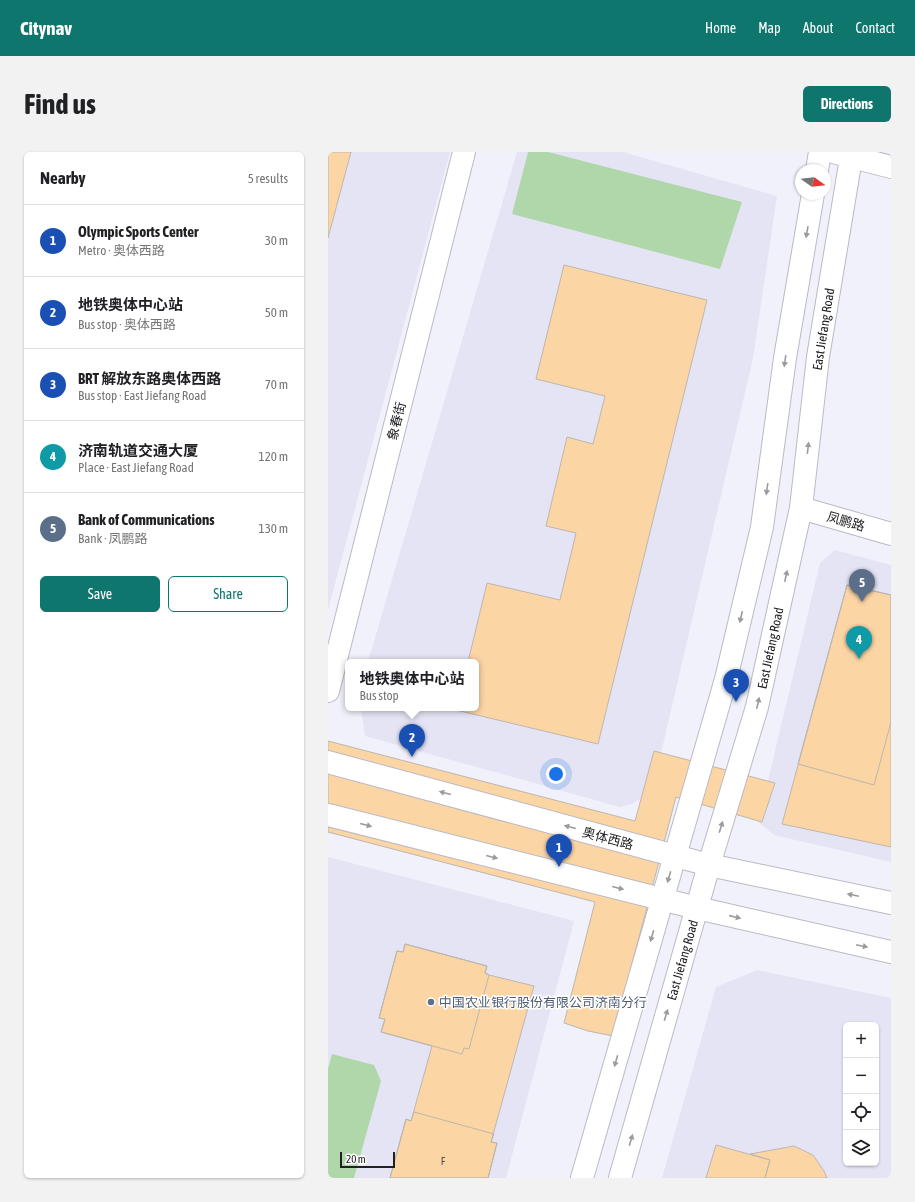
<!DOCTYPE html>
<html lang="en">
<head>
<meta charset="utf-8">
<style>
	:root { --surface:#fff; --page:#f2f2f2; --text:#202124; --muted:#757577; --line:#e0e0e0; --accent:#0f766e }
	body { margin:0; font-family:"Asap Condensed","Noto Sans SC",sans-serif; background:var(--page); color:var(--text) }
	.controls { position:absolute; right:12px; bottom:12px; display:grid; overflow:hidden; border-radius:6px; box-shadow:0 1px 3px #0004 }
	.controls button { width:36px; height:36px; display:grid; place-items:center; padding:0; border:0; border-bottom:1px solid var(--line); background:var(--surface); color:var(--text); font:20px sans-serif }
	.compass { position:absolute; left:467px; top:12px; width:36px; height:36px; border-radius:50%; background:var(--surface); box-shadow:0 1px 3px #0004; rotate:105deg }
	.scale { position:absolute; left:12px; bottom:10px; width:55px; box-sizing:border-box; padding-left:4px; border:2px solid #212124; border-top:0; font-size:11px; line-height:14px; white-space:nowrap; color:#212124; -webkit-text-stroke:3px #fff; paint-order:stroke }
	.you { position:absolute; left:228px; top:622px; width:14px; height:14px; margin:-10px; border:3px solid #fff; border-radius:50%; background:#1a73e8; box-shadow:0 0 0 6px #1a73e833 }
	.badge { display:grid; place-items:center; width:26px; height:26px; border-radius:50%; background:var(--accent); color:#fff; font-size:13px; font-weight:700 }
	.pin { position:absolute; translate:-50% -33px; filter:drop-shadow(0 1px 2px #0008) }
	.pin::after { content:''; position:absolute; top:21px; width:14px; height:12px; background:inherit; clip-path:polygon(0 0,100% 0,50% 100%) }
	.popup { position:absolute; left:17px; top:507px; width:134px; height:52px; box-sizing:border-box; display:grid; place-content:center; border-radius:6px; background:var(--surface); filter:drop-shadow(0 1px 3px #0005); font-size:13px; white-space:nowrap; color:var(--muted) }
	.popup b { font-size:15px; color:var(--text) }
	.popup::after { content:''; position:absolute; left:50%; top:100%; margin-left:-8px; border:8px solid transparent; border-top-color:var(--surface) }
	.list { margin:0; padding:0; list-style:none }
	h2 { display:flex; justify-content:space-between; align-items:center; height:52px; margin:0; padding:0 16px; font-size:17px }
	h2 small { font-size:13px; font-weight:400; color:var(--muted) }
	.list li { display:grid; grid-template-columns:26px 1fr auto; gap:12px; align-items:center; box-sizing:border-box; height:72px; padding:0 16px; border-top:1px solid var(--line) }
	.list b { display:block; font-size:15px; white-space:nowrap }
	.list p { margin:0; font-size:13px; white-space:nowrap; color:var(--muted) }
	.list em { font-size:13px; font-style:normal; color:var(--muted) }
	.actions { display:flex; gap:8px; padding:12px 16px }
	.actions a { flex:1; padding:9px 0; border:1px solid var(--accent); border-radius:6px; text-align:center; font-size:14px; color:var(--accent) }
	.actions .main { background:var(--accent); color:#fff }
	.icon { flex:none; width:22px; height:22px; fill:none; stroke:currentColor; stroke-width:2; stroke-linecap:round; stroke-linejoin:round }
	.map { position:relative; flex:none; width:563px; height:1026px; overflow:hidden; border-radius:6px }
	header { display:flex; align-items:center; gap:24px; box-sizing:border-box; height:56px; padding:0 20px; background:var(--accent); color:#fff }
	header strong { font-size:19px }
	nav { display:flex; gap:22px; margin-inline-start:auto; font-size:14px }
	.intro { display:flex; align-items:center; justify-content:space-between; box-sizing:border-box; height:96px; padding:0 24px }
	h1 { margin:0; font-size:28px }
	.button { padding:10px 18px; border-radius:6px; background:var(--accent); color:#fff; font-size:14px; font-weight:700 }
	main { display:flex; gap:24px; padding:0 24px }
	aside { flex:1; background:var(--surface); border-radius:6px; box-shadow:0 1px 3px #0004 }
	.map>svg:first-child { display:block }
	.built { fill:#e5e4f5; fill-rule:evenodd }
	.green { fill:#b0d7aa }
	.building { fill:#fcd5a5; stroke:#bdb6ae }
	.lines { fill:none; stroke-linecap:round; stroke-linejoin:round }
	.minor-casing { stroke:#babac4; stroke-width:24 }
	.major-casing { stroke:#babac4; stroke-width:24 }
	.minor { stroke:#fff; stroke-width:22 }
	.major { stroke:#fff; stroke-width:22 }
	.oneway { fill:#9b9b9c }
	.service-dot { fill:#5c6f8a; stroke:#fff; stroke-width:1.5 }
	.labels { text-anchor:middle; stroke-width:3; stroke-linejoin:round; paint-order:stroke }
	.number-label { font-size:11px; fill:#584e44 }
	.street-label { font-size:13px; fill:#212124; stroke:#fff }
	.service-label { font-size:13px; fill:#4e5e75; stroke:#fff; text-anchor:start }
</style>
</head>
<body>
<header>
<strong>Citynav</strong>
<nav><a>Home</a><a>Map</a><a>About</a><a>Contact</a></nav>
</header>
<div class="intro"><h1>Find us</h1><a class="button">Directions</a></div>
<main>
<aside>
<h2>Nearby<small>5 results</small></h2>
<ul class="list">
<li><span class="badge" style="background:#1a4fb4">1</span><div><b>Olympic Sports Center</b><p>Metro · 奥体西路</p></div><em>30 m</em></li>
<li><span class="badge" style="background:#1a4fb4">2</span><div><b>地铁奥体中心站</b><p>Bus stop · 奥体西路</p></div><em>50 m</em></li>
<li><span class="badge" style="background:#1a4fb4">3</span><div><b>BRT 解放东路奥体西路</b><p>Bus stop · East Jiefang Road</p></div><em>70 m</em></li>
<li><span class="badge" style="background:#0f9aa8">4</span><div><b>济南轨道交通大厦</b><p>Place · East Jiefang Road</p></div><em>120 m</em></li>
<li><span class="badge" style="background:#5c6f8a">5</span><div><b>Bank of Communications</b><p>Bank · 凤鹏路</p></div><em>130 m</em></li>
</ul>
<div class="actions"><a class="main">Save</a><a>Share</a></div>
</aside>
<div class="map">
<svg width="563" height="1026" viewBox="0 0 563 1026">
	<rect width="100%" height="100%" fill="#f1f1fb"/>
	<path class="built" d="M0,0H122L0,458Z
		M189,0H295L449,44L425,206L327,627L321,641L304,652L292,655L37,584L34,563V556H148V510H40Z
		M507,398L563,413V710L446,683L430,670L492,411Z
		M0,705L246,769L178,1026H0Z
		M429,818L563,846V1026H334L388,835ZM518,873H548V1011H518Z"/>
	<path class="green" d="M200,0H220L414,50L392,117L184,62Z
		M4,902L46,913L53,929L26,1026H0V917Z"/>
	<path class="building" d="M0,0H23L0,86Z
		M236,113L379,148L270,592L128,558L129,556H148V510H140L159,431L232,448L248,381L218,374L239,285L265,292L277,244L208,227Z
		M519,433L563,443V695L454,672Z
		M519,433L563,443V570L546,633L470,612Z
		M0,589L307,669L326,599L447,631L434,670L348,645L285,884L260,879L236,871L267,750L0,680Z
		M77,792L159,814L157,821L161,823L141,897L136,896L134,902L53,880L57,867L51,866L69,799L75,800Z
		M77,792L159,814L157,821L161,823L206,834L163,990L169,991L160,1026H62L78,967L83,969L104,894L53,880L57,867L51,866L69,799L75,800Z
		M86,960L166,982L163,990L169,991L160,1026H62L78,967L83,969Z
		M388,993L442,1008L437,1026H378Z
		M466,994L485,1003L496,1019L499,1026H437L442,1008L422,1002Z"/>
	<g class="lines">
		<defs>
			<path id="minor" d="M505,0L563,15
				M473,356L563,382
				M0,539L136,0"/>
			<path id="major" d="M489,18L492,0
				M0,610L381,713L563,751
				M0,663L369,756L563,800
				M254,1026L398,527L434,375L457,206L485,42
				M292,1026L381,713L429,555L473,356L490,205L524,0"/>
		</defs>
		<use href="#minor" class="minor-casing"/>
		<use href="#major" class="major-casing"/>
		<use href="#minor" class="minor"/>
		<use href="#major" class="major"/>
	</g>
	<defs><path id="oneway-solid" d="M-6-.8H1V-3.2L6.5 0L1 3.2V.8H-6Z"/></defs>
	<g class="oneway">
		<use href="#oneway-solid" transform="translate(479 80) rotate(100)"/>
		<use href="#oneway-solid" transform="translate(457 209) rotate(98)"/>
		<use href="#oneway-solid" transform="translate(480 296) rotate(-84)"/>
		<use href="#oneway-solid" transform="translate(439 337) rotate(98)"/>
		<use href="#oneway-solid" transform="translate(458 424) rotate(-78)"/>
		<use href="#oneway-solid" transform="translate(413 465) rotate(103)"/>
		<use href="#oneway-solid" transform="translate(430 551) rotate(-77)"/>
		<use href="#oneway-solid" transform="translate(117 641) rotate(-165)"/>
		<use href="#oneway-solid" transform="translate(38 673) rotate(15)"/>
		<use href="#oneway-solid" transform="translate(242 675) rotate(-165)"/>
		<use href="#oneway-solid" transform="translate(393 675) rotate(-73)"/>
		<use href="#oneway-solid" transform="translate(164 705) rotate(14)"/>
		<use href="#oneway-solid" transform="translate(341 725) rotate(106)"/>
		<use href="#oneway-solid" transform="translate(290 736) rotate(14)"/>
		<use href="#oneway-solid" transform="translate(525 743) rotate(-168)"/>
		<use href="#oneway-solid" transform="translate(407 765) rotate(13)"/>
		<use href="#oneway-solid" transform="translate(324 784) rotate(106)"/>
		<use href="#oneway-solid" transform="translate(534 794) rotate(12)"/>
		<use href="#oneway-solid" transform="translate(338 863) rotate(-74)"/>
		<use href="#oneway-solid" transform="translate(288 909) rotate(106)"/>
		<use href="#oneway-solid" transform="translate(303 988) rotate(-74)"/>
	</g>
	<circle class="service-dot" cx="103" cy="850" r="4"/>
	<g class="labels">
		<g class="number-label">
			<text x="115" y="1013">F</text>
		</g>
		<g class="street-label">
			<text transform="translate(495 177) rotate(-81)" y="5">East Jiefang Road</text>
			<text transform="translate(68 269) rotate(-76)" y="5">象春街</text>
			<text transform="translate(518 369) rotate(16)" y="5">凤鹏路</text>
			<text transform="translate(442 496) rotate(-78)" y="5">East Jiefang Road</text>
			<text transform="translate(280 686) rotate(15)" y="5">奥体西路</text>
			<text transform="translate(354 808) rotate(-74)" y="5">East Jiefang Road</text>
		</g>
		<g class="service-label">
			<text x="111" y="855">中国农业银行股份有限公司济南分行</text>
		</g>
	</g>
</svg>
<div class="controls">
<button>+</button>
<button>−</button>
<button><svg class="icon" aria-label="locate" viewBox="0 0 24 24"><circle cx="12" cy="12" r="6"/><path d="M12 2v4M12 18v4M2 12h4M18 12h4"/></svg></button>
<button><svg class="icon" aria-label="layers" viewBox="0 0 24 24"><path d="M12 4l9 5-9 5-9-5zM3 14l9 5 9-5"/></svg></button>
</div>
<svg class="compass" viewBox="-18 -18 36 36"><path d="M0-13l5 13h-10z" fill="#e53935"/><path d="M0 13l5-13h-10z" fill="#757577"/></svg>
<div class="scale">20 m</div>
<div class="you"></div>
<div class="pin badge" style="left:231px;top:715px;background:#1a4fb4">1</div>
<div class="pin badge" style="left:84px;top:605px;background:#1a4fb4">2</div>
<div class="popup"><b>地铁奥体中心站</b>Bus stop</div>
<div class="pin badge" style="left:408px;top:550px;background:#1a4fb4">3</div>
<div class="pin badge" style="left:531px;top:507px;background:#0f9aa8">4</div>
<div class="pin badge" style="left:534px;top:450px;background:#5c6f8a">5</div>
</div>
</main>
</body>
</html>
